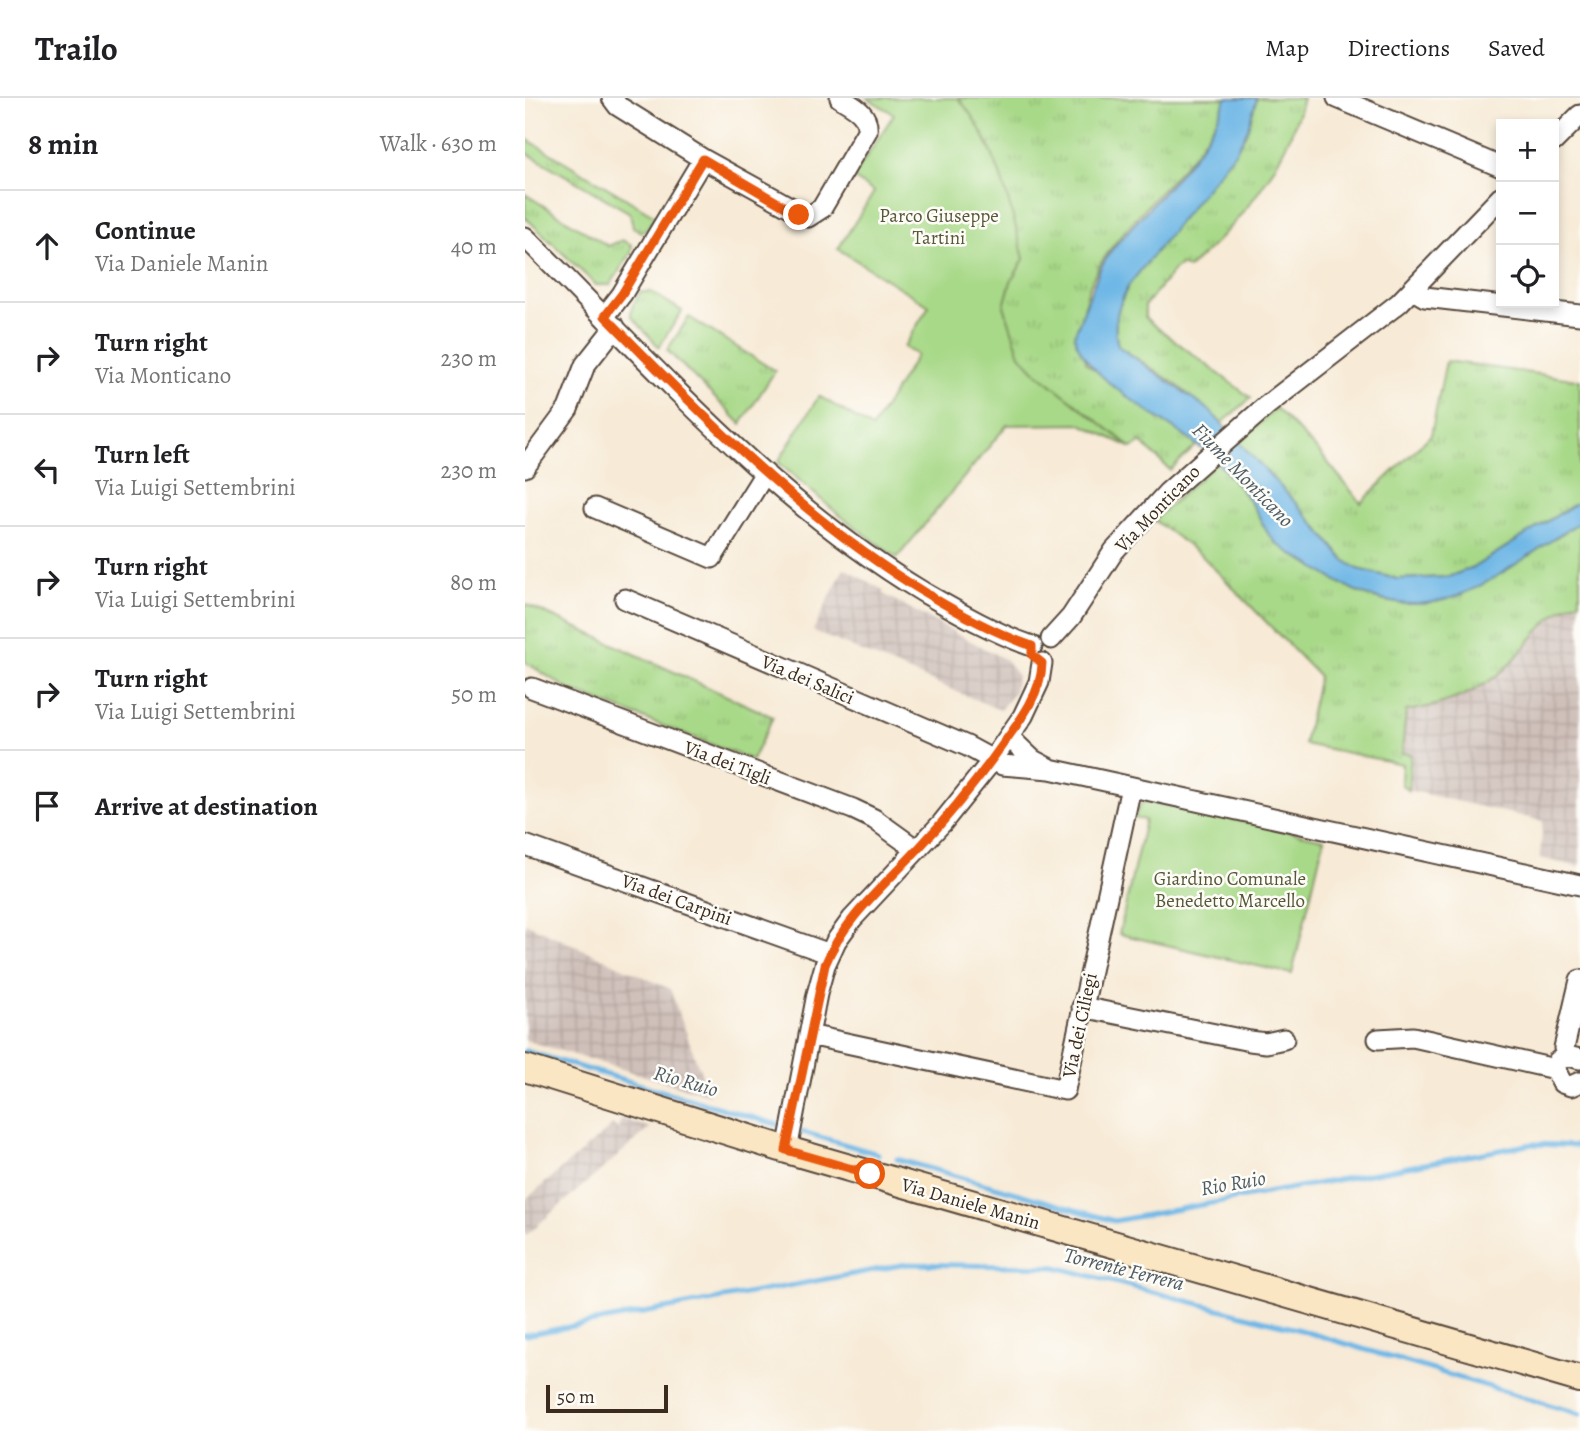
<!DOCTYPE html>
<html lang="en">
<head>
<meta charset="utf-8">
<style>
	:root { --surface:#fff; --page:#f6f6f6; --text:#202124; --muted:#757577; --line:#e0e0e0 }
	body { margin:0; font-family:Alegreya,serif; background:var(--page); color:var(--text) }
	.controls { position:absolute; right:21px; top:21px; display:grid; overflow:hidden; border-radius:0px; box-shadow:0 4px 10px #0003 }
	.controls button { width:63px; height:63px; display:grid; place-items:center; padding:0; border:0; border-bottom:2px solid var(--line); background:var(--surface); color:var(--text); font:35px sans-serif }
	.scale { position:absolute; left:21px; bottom:18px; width:122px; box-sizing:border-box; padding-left:7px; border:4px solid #3b2a1e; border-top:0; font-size:19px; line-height:24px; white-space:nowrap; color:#3b2a1e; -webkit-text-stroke:5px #fdfcf7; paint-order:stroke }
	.stop { position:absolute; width:21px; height:21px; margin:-16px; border:5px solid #ea580c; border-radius:50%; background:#fff }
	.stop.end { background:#ea580c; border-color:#fff; box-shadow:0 2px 7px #0008 }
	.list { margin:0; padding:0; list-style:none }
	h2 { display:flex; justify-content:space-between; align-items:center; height:91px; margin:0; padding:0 28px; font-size:30px }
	h2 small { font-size:23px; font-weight:400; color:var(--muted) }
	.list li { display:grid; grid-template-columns:46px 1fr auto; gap:21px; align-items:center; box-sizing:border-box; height:112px; padding:0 28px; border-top:2px solid var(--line) }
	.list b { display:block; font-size:26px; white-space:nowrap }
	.list p { margin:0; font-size:23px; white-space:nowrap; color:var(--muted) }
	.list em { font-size:23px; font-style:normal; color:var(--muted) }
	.icon { flex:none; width:38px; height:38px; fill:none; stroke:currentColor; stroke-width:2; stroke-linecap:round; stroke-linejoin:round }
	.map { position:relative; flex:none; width:1055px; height:1333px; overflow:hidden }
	header { display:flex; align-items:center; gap:42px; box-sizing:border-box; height:98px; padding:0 35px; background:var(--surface); border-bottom:2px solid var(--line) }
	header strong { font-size:33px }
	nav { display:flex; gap:38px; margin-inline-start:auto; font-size:24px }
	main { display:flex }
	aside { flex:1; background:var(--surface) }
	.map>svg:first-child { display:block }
	.industrial { fill:url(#industrial-grid) }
	.grass { fill:url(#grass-tufts); stroke:#728253; stroke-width:2 }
	.park { fill:#a8d988; stroke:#728253; stroke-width:2 }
	.water { fill:#6eb7e6; stroke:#547082; stroke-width:2 }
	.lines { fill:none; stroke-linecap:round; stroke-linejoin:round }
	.stream { stroke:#6eb7e6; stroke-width:5 }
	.minor-casing { stroke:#57473a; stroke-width:23 }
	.secondary-casing { stroke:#57473a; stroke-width:30 }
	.minor { stroke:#fff; stroke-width:19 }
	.secondary { stroke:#fbe6c4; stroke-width:26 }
	.route { stroke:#ea580c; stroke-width:9 }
	.labels { text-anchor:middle; stroke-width:5; stroke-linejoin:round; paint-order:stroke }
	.park-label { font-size:19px; fill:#565638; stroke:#fdfcf7 }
	.street-label { font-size:19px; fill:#3b2a1e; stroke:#fdfcf7 }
	.water-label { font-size:21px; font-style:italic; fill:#4d5b64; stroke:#fdfcf7 }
</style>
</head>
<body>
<header>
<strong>Trailo</strong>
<nav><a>Map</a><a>Directions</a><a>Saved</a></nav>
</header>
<main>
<aside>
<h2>8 min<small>Walk · 630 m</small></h2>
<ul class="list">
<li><svg class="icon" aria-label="ahead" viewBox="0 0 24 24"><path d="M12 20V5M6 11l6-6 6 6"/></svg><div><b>Continue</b><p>Via Daniele Manin</p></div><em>40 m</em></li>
<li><svg class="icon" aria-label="right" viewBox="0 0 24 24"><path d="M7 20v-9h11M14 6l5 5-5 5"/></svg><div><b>Turn right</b><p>Via Monticano</p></div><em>230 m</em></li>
<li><svg class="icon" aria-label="left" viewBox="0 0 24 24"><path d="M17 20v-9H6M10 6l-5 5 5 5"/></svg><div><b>Turn left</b><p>Via Luigi Settembrini</p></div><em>230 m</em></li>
<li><svg class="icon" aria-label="right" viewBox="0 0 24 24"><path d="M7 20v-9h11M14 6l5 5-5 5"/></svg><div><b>Turn right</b><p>Via Luigi Settembrini</p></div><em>80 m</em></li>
<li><svg class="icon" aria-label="right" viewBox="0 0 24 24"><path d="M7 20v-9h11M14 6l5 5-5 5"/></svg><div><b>Turn right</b><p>Via Luigi Settembrini</p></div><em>50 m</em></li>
<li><svg class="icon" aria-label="arrive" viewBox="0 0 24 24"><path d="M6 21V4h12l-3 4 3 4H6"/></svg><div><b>Arrive at destination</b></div></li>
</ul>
</aside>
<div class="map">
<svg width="1055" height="1333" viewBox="0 0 1055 1333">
	<defs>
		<pattern id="industrial-grid" width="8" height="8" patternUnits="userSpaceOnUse" patternTransform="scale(1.75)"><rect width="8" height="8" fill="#cfc0ba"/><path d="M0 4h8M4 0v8" fill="none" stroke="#b3a59f"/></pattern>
		<pattern id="grass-tufts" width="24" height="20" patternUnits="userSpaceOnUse" patternTransform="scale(1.75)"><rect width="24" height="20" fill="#a8d988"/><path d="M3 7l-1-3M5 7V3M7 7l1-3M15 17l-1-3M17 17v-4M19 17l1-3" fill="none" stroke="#92ba75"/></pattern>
	</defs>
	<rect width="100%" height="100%" fill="#fdfcf7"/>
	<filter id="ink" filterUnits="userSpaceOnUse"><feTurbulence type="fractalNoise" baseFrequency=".0143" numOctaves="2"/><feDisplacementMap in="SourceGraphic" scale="14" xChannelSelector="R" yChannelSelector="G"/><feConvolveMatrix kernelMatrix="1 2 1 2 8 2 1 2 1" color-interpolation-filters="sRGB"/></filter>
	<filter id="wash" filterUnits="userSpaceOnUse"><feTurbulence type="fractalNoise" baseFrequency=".00686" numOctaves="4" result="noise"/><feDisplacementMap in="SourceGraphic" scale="28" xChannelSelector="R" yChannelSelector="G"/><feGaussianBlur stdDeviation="1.57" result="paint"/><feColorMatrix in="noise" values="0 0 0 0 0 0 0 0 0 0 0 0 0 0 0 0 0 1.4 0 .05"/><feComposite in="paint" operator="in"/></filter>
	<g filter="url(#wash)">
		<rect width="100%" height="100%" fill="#f7ead6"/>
		<path class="industrial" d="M319,470L358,492V496L481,562L492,577L489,594L475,612L288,533Z
			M1055,503V769L1015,760L1018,723L883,692L886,657L877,655L881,613L925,603L961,585L987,563L1038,508Z
			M0,825L145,891L184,997L0,942Z
			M96,1020L125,1030L0,1138V1102L88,1027L93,1031Z"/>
		<path class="grass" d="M433,0H701C677,75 571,134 560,206C557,225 561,247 561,265L672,347L645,372L616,344L607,350L514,277L495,258L479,208L486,183L499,161L464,47Z
			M732,0H778C760,70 716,123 663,171L656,167L650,171L620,207V219L625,224L726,300L697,325L652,287L593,248C587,226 593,207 604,187L710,53L722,33Z
			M0,40L130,118L121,132L116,134L108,129L105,115L0,54Z
			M0,96L83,148L97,142L107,147L106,155L85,187H71L0,119Z
			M115,194H126L157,213L134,249L106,218L107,209Z
			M164,219L250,273L216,326L142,252Z
			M921,263L1055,282V403L949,469L923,479L872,481L833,471L819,462L782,417L714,345L751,310L795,355L836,405L906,337Z
			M692,364C705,379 718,393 729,410C735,420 740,432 748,441C760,454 782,464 797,474C906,547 963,480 1055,424V503C1023,512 1004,548 980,571C953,595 916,608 881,613L877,655L886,656L883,692L876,686L877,666L779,646L794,578L677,458L629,422Z
			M0,506L248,619L227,662L45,592L0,564Z"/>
		<path class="park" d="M342,0H433C471,43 485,107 499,161L486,183L479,208L495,257L514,277L607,350L556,326L482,327L372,460L313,416L253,364L294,298L347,330L392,257L379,249L404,208L313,151L349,94L328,80L369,16Z
			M622,703L799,741L767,876L594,836L620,722L609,720L616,706Z"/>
		<path class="water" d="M701,0H732L722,33L711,53L604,187C593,207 587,226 593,248L684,312L782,417L819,462L833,471L872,481L923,479L949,469L1055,403V424C960,483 906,547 794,472C780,463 761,454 749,443C740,434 736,421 730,411C715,387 696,366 673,348C636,318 564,285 549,238L574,173L585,154C623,107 682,57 701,0Z"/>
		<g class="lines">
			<path class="stream" d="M0,953L353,1056
				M372,1061L589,1123L1008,1046L1055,1048
				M0,1237L382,1166L531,1169L768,1230L1055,1316"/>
		</g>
	</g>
	<g filter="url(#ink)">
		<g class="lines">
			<defs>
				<path id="minor" d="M87,0L93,8L178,61L283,119L297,110L342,33C344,15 328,8 315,0
					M812,0L976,69
					M1029,43L1055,17
					M0,139C126,264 245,402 398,494C433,514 469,535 507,548
					M888,192L900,199L1055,217
					M80,218L97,196L178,61
					M0,369L43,311L60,267L90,229
					M70,410L187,460L240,375
					M100,501L442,648L477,667L525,671L508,662L484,639
					M526,541L546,519L589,453L642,395L741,308L874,205L976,99
					M7,590L328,711L349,721L392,752
					M525,671L1055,787
					M0,747L305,856
					M557,909L725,943L741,945L759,941
					M284,937L540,992L606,689
					M853,941L888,939L1030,971
					M1042,958L1039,950L1055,882
					M1055,961L1042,958L1033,963L1030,971L1037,985L1046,988L1055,984
					M262,1052L292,896L300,867L311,843L327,821L417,725L466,664L498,618L514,584L517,565"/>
				<path id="secondary" d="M0,970L262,1052L1055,1281"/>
			</defs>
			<use href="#minor" class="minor-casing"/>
			<use href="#secondary" class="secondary-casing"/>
			<use href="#minor" class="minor"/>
			<use href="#secondary" class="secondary"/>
		</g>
	</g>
	<g class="lines" filter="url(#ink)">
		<path class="route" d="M274,117L178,61L97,196L80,218C180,320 279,422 402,496C435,516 470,535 507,548V557L517,565C517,594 495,623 478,646C452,683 424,718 393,751C359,788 319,820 300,867L261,1052L345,1076"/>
	</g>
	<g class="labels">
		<g class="park-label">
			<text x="414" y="124">Parco Giuseppe<tspan x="414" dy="22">Tartini</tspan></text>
			<text x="705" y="787">Giardino Comunale<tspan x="705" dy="22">Benedetto Marcello</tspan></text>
		</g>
		<g class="street-label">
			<text transform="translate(632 410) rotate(-46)" y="7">Via Monticano</text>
			<text transform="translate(283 581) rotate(23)" y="7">Via dei Salici</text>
			<text transform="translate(203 664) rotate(21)" y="7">Via dei Tigli</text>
			<text transform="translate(152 801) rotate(20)" y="7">Via dei Carpini</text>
			<text transform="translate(554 927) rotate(-78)" y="7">Via dei Ciliegi</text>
			<text transform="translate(446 1105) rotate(16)" y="7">Via Daniele Manin</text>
		</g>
		<g class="water-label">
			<text transform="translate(718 377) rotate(46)" y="7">Fiume Monticano</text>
			<text transform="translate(161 983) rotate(16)" y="7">Rio Ruio</text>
			<text transform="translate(708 1085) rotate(-10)" y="7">Rio Ruio</text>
			<text transform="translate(599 1171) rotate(14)" y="7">Torrente Ferrera</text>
		</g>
	</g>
</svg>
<div class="controls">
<button>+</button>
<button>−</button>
<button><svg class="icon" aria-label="locate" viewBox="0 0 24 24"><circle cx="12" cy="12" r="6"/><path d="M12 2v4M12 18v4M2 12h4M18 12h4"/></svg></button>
</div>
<div class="scale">50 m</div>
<div class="stop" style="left:345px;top:1076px"></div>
<div class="stop end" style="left:274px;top:117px"></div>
</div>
</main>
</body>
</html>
